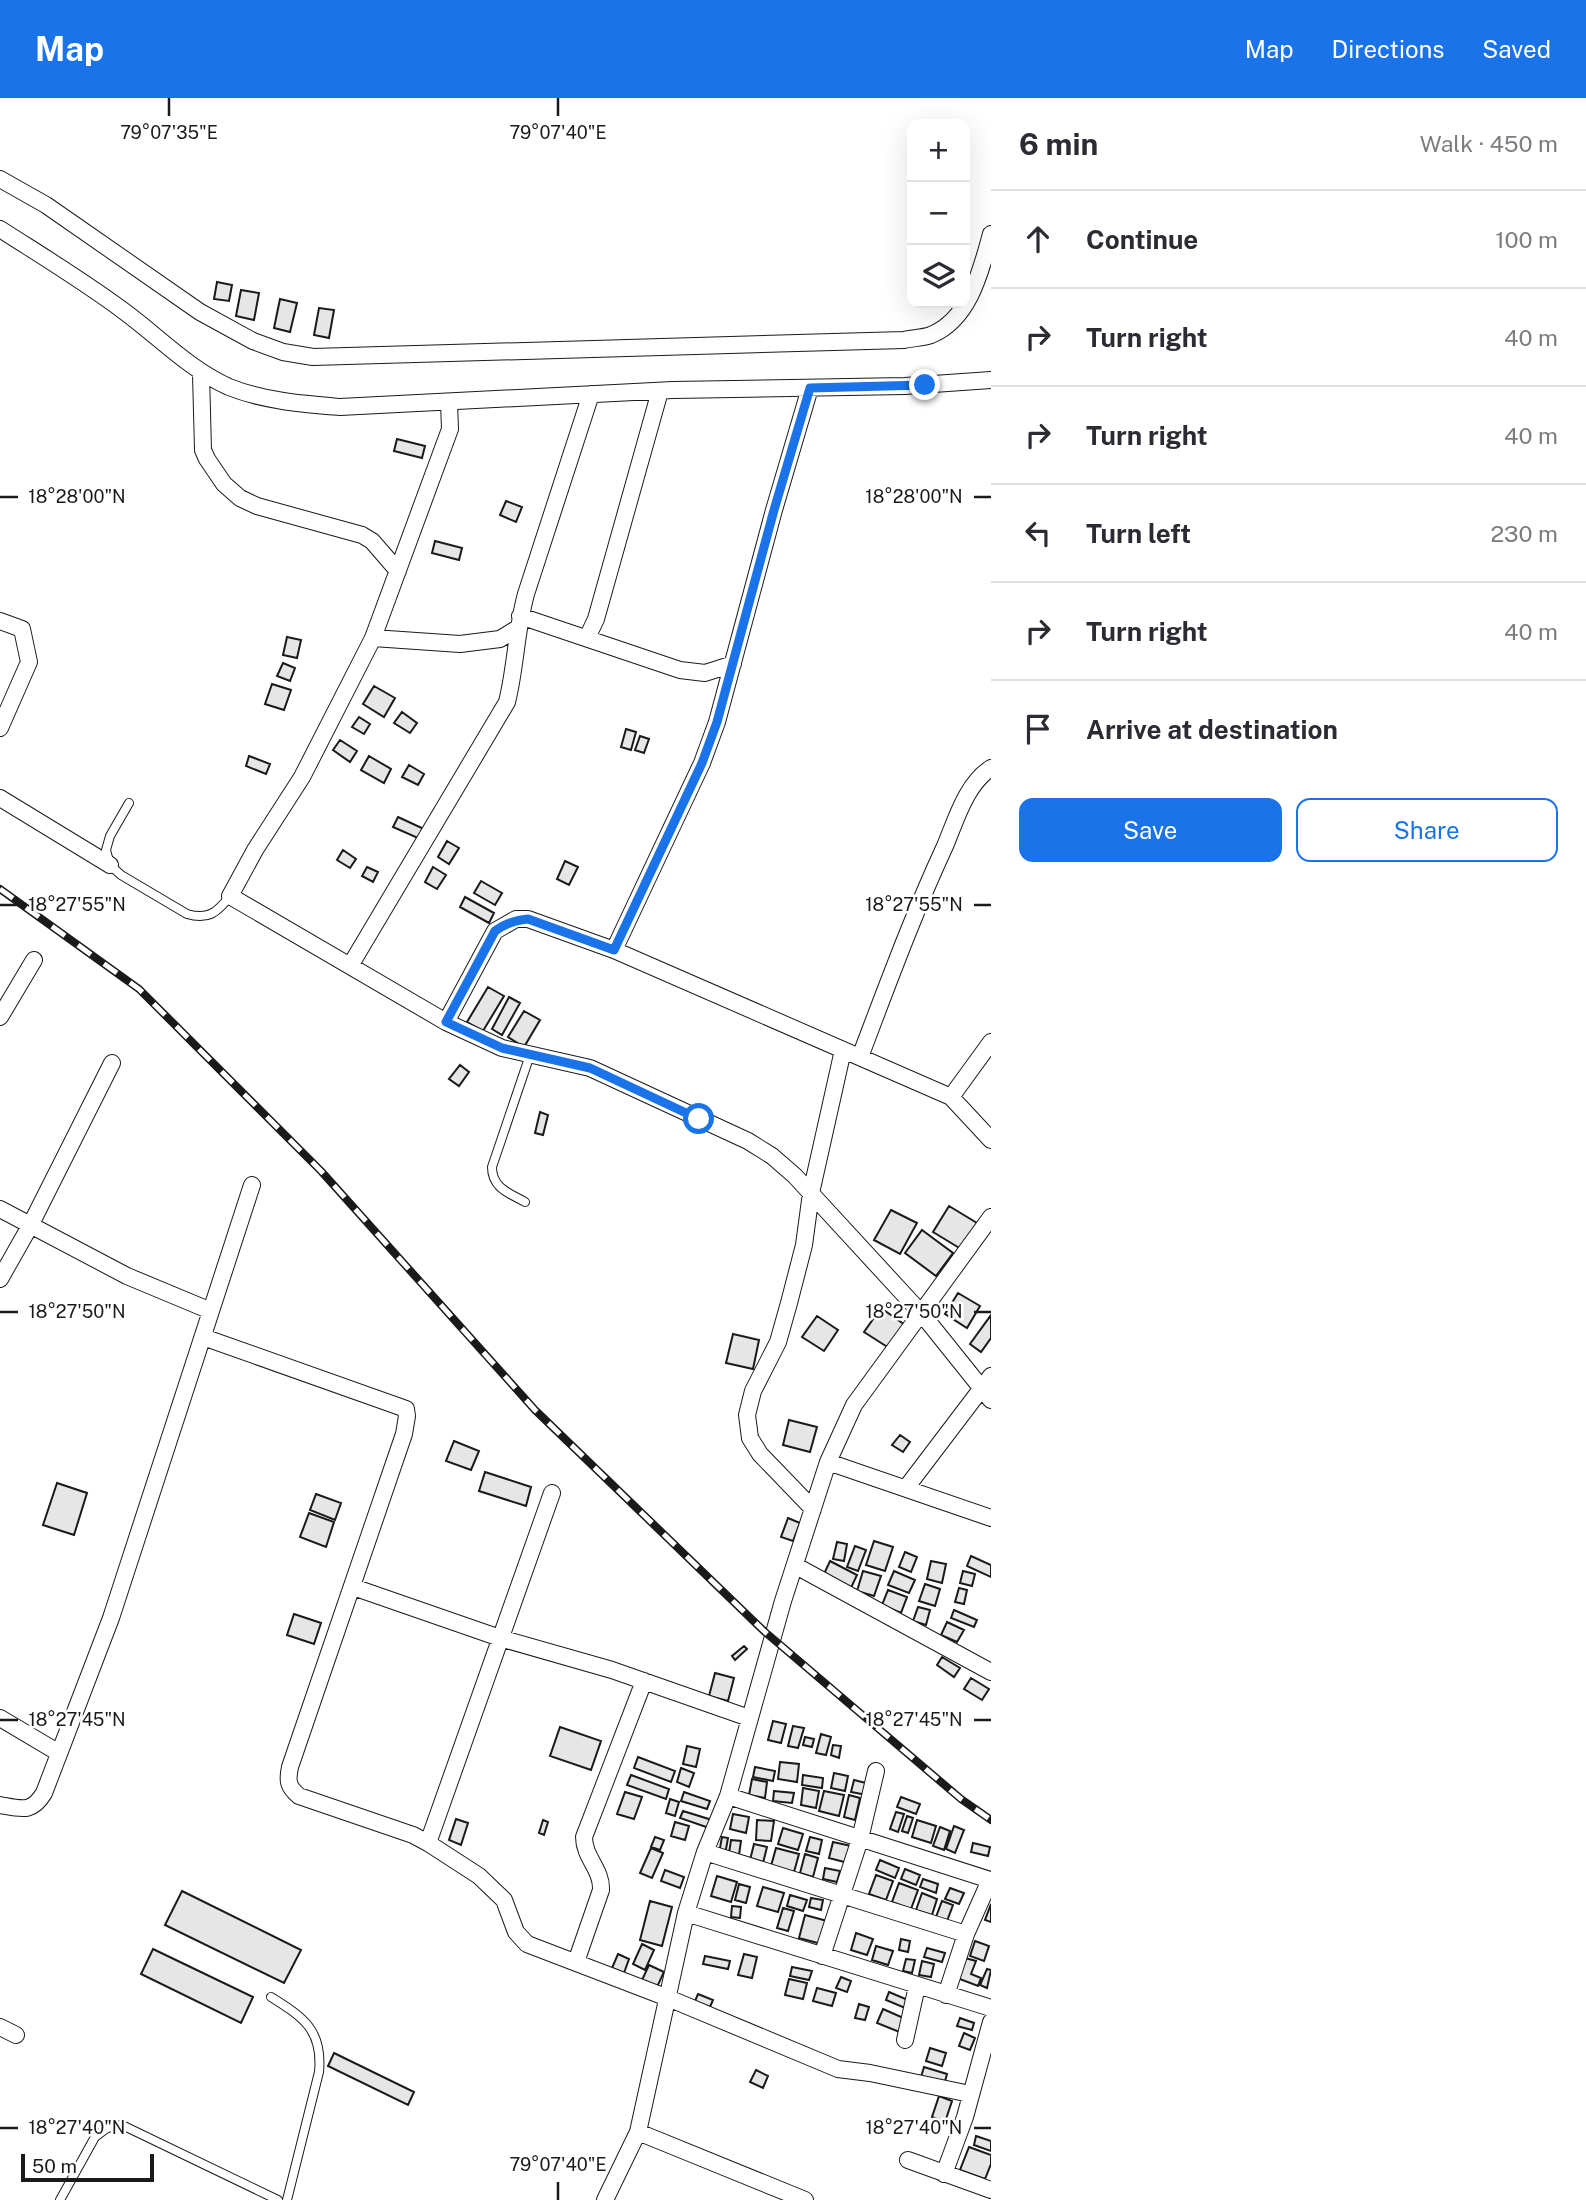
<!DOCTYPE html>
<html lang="en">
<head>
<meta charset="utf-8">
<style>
	:root { --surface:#fff; --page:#f7f7f7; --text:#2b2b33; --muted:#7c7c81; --line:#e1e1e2; --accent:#1a73e8 }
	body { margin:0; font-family:"Public Sans",sans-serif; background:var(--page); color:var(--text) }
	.controls { position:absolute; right:21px; top:21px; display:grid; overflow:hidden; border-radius:14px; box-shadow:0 7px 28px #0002 }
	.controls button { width:63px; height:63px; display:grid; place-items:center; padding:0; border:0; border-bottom:2px solid var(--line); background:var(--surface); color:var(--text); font:35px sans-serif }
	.scale { position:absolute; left:21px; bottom:18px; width:133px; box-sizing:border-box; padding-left:7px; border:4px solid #1a1a1a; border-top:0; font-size:19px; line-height:24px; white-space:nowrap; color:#1a1a1a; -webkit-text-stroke:5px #fff; paint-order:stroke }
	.stop { position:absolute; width:21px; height:21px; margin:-16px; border:5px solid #1a73e8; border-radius:50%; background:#fff }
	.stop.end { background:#1a73e8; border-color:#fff; box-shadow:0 2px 7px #0008 }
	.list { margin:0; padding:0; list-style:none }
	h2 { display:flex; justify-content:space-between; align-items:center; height:91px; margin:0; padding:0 28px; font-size:30px }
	h2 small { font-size:23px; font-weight:400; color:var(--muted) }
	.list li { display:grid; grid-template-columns:46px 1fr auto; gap:21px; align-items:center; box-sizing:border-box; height:98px; padding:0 28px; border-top:2px solid var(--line) }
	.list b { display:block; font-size:26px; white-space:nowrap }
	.list em { font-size:23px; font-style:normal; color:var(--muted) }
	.actions { display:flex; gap:14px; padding:21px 28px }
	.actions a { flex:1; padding:16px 0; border:2px solid var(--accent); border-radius:14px; text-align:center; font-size:24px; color:var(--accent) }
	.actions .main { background:var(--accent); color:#fff }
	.icon { flex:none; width:38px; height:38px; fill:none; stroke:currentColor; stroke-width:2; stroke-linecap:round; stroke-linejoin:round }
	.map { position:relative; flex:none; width:991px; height:2102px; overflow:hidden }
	header { display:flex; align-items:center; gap:42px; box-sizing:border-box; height:98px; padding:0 35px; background:var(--accent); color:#fff }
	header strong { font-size:33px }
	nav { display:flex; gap:38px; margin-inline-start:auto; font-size:24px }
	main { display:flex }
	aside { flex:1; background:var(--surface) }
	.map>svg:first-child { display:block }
	.building { fill:#e6e6e6; stroke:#1a1a1a; stroke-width:2 }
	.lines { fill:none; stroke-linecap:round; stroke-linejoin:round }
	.lane-casing { stroke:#1a1a1a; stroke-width:10 }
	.street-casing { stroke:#1a1a1a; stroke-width:18 }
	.lane { stroke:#fff; stroke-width:8 }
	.street { stroke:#fff; stroke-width:16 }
	.rail-casing { stroke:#1a1a1a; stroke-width:8 }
	.rail { stroke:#fff; stroke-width:5; stroke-dasharray:16; stroke-linecap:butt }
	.route { stroke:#1a73e8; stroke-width:9 }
	.ticks { fill:none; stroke:#1a1a1a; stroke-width:2.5 }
	.ticks-label { font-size:18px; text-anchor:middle; fill:#1a1a1a; stroke:#fff; stroke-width:5; stroke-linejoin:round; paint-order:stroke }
</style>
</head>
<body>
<header>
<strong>Map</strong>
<nav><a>Map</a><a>Directions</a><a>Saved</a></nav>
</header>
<main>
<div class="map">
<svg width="991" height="2102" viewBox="0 0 991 2102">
	<rect width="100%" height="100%" fill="#fff"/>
	<path class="building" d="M217,184L232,187L229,203L214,201Z
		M241,192L259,195L254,222L236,218Z
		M280,201L297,205L290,234L274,230Z
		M319,210L334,212L329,240L314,237Z
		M397,341L425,348L422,360L394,353Z
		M506,403L522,409L516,424L500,417Z
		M435,443L462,450L459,462L432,455Z
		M287,539L301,542L297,560L283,557Z
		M283,565L295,570L290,583L277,578Z
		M272,586L291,592L284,612L265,606Z
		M374,588L395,600L384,619L363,606Z
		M402,614L417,625L410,635L394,625Z
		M359,619L370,626L364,636L352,629Z
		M626,631L636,634L631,652L621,649Z
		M640,638L649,641L644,655L635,652Z
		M340,642L357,653L350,664L333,652Z
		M249,658L270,666L266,676L246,668Z
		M369,658L391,671L384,685L361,672Z
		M409,667L424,676L418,687L402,679Z
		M398,719L424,731L420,741L393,729Z
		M447,743L459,750L449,766L438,759Z
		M343,752L356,761L350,770L337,762Z
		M565,763L578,769L569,787L557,781Z
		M367,769L378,774L373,784L362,778Z
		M433,769L446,777L437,791L425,784Z
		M481,783L502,795L495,807L474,795Z
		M465,799L494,815L489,825L460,809Z
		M488,889L504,898L483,933L467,924Z
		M509,899L520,905L502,937L492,931Z
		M524,913L540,922L524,949L508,939Z
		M460,967L469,974L459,988L449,981Z
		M540,1014L548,1017L543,1037L535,1035Z
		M949,1108L977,1125L961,1151L933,1134Z
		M891,1112L917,1125L900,1156L874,1142Z
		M922,1132L953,1155L936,1178L905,1155Z
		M958,1195L980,1208L967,1230L945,1216Z
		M881,1210L905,1227L889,1250L864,1234Z
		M991,1217V1240L981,1254L970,1246Z
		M817,1218L838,1232L824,1253L802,1239Z
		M733,1236L759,1242L753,1271L726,1265Z
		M789,1322L817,1329L810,1354L783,1347Z
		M900,1337L910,1344L903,1354L892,1347Z
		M454,1343L479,1353L471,1372L446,1363Z
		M485,1374L531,1389L526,1408L479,1393Z
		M57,1385L87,1395L74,1437L43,1427Z
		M316,1396L341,1405L335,1422L310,1412Z
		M309,1415L334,1424L326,1449L300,1439Z
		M788,1420L800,1425L793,1443L781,1439Z
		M874,1443L893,1449L885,1473L866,1467Z
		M837,1444L847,1446L844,1463L833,1461Z
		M855,1448L866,1452L858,1473L847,1469Z
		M905,1454L917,1459L911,1474L899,1469Z
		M971,1458L991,1467V1479L967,1468Z
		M830,1463L857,1477L850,1492L823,1478Z
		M931,1463L946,1466L942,1485L927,1481Z
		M863,1473L881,1478L874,1498L857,1493Z
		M894,1473L915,1482L909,1495L888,1487Z
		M963,1473L975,1476L972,1488L960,1485Z
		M925,1486L940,1491L935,1508L919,1503Z
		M959,1490L967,1492L964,1506L955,1504Z
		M888,1492L907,1499L901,1515L882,1507Z
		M918,1509L930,1512L926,1527L913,1523Z
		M954,1512L977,1522L974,1529L951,1520Z
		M294,1516L321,1525L314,1546L287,1537Z
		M947,1524L964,1532L957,1544L941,1537Z
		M744,1548L747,1551L735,1562L732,1558Z
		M942,1559L960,1570L954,1579L937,1567Z
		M715,1575L734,1580L728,1603L709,1598Z
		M971,1580L989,1591L982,1602L964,1591Z
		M773,1623L786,1626L781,1645L768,1642Z
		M793,1628L804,1630L798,1650L788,1648Z
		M560,1629L601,1643L591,1672L550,1658Z
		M821,1636L831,1639L826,1657L816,1655Z
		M805,1639L814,1641L812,1649L803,1647Z
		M833,1647L841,1648L839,1660L831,1657Z
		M687,1648L700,1651L696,1669L683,1666Z
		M638,1659L675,1673L671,1684L634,1670Z
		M780,1664L799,1666L797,1684L778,1681Z
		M755,1669L775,1673L773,1683L753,1679Z
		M681,1670L694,1675L689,1689L677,1684Z
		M834,1675L848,1678L845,1693L831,1690Z
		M631,1677L669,1691L666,1701L627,1687Z
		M803,1677L823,1680L822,1690L802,1687Z
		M752,1681L767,1684L765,1700L749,1697Z
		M854,1682L870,1686L867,1697L851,1694Z
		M803,1690L819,1693L816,1710L801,1707Z
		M774,1693L794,1695L792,1705L773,1703Z
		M824,1693L844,1697L839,1718L819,1713Z
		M625,1694L642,1699L634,1721L617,1716Z
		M684,1694L710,1703L707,1711L681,1703Z
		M849,1697L860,1700L855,1722L844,1719Z
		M901,1699L920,1706L916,1716L897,1709Z
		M670,1701L679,1704L675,1718L666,1715Z
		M683,1713L712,1722L709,1730L680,1720Z
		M896,1714L904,1716L898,1734L890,1731Z
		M733,1716L749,1719L746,1735L730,1731Z
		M907,1718L913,1720L908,1735L902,1733Z
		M456,1721L468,1725L461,1747L449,1742Z
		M543,1722L548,1724L544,1737L539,1735Z
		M757,1722L774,1723L771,1743L756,1742Z
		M917,1722L936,1728L931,1745L912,1739Z
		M675,1724L689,1728L685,1742L671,1738Z
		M954,1728L964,1732L955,1755L946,1751Z
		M940,1729L950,1733L944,1752L933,1748Z
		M783,1730L803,1736L798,1752L778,1746Z
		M655,1739L664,1742L660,1752L651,1749Z
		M722,1739L728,1740L725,1757L719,1755Z
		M810,1739L822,1742L819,1756L806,1753Z
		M731,1742L741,1743L739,1757L729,1755Z
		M833,1744L856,1749L852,1766L829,1760Z
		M973,1745L990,1749L988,1758L971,1754Z
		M754,1746L767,1749L763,1765L750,1762Z
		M651,1750L663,1755L652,1780L640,1775Z
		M776,1750L799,1756L794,1774L771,1768Z
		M805,1756L818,1760L813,1779L800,1775Z
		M880,1762L899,1770L895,1780L876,1772Z
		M825,1770L840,1773L837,1784L823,1781Z
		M905,1771L920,1777L916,1787L901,1781Z
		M665,1772L684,1779L680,1790L661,1783Z
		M876,1777L893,1783L886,1802L869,1796Z
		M717,1778L737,1784L731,1804L711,1798Z
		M923,1781L938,1786L936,1795L920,1789Z
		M899,1785L918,1792L911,1811L892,1804Z
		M739,1786L750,1789L746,1805L735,1802Z
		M763,1789L784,1795L778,1814L757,1808Z
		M950,1790L964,1795L959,1806L945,1801Z
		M182,1793L301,1852L284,1885L165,1827Z
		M922,1795L937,1801L932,1817L916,1812Z
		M790,1797L807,1802L803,1813L787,1808Z
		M811,1800L823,1802L821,1812L809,1809Z
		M650,1803L672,1809L662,1848L640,1842Z
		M942,1803L953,1807L947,1823L936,1819Z
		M991,1806V1824L985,1822Z
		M732,1808L741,1809L740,1820L731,1819Z
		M783,1810L794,1813L788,1833L777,1830Z
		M805,1817L831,1824L825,1847L799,1840Z
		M856,1835L873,1841L867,1857L851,1852Z
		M901,1841L910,1843L908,1854L899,1852Z
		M975,1843L989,1848L984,1863L970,1858Z
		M642,1846L654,1852L645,1872L633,1866Z
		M876,1848L893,1853L888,1867L872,1862Z
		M927,1850L945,1855L942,1864L924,1859Z
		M153,1851L253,1899L241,1925L141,1876Z
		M618,1856L629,1861L624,1875L612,1870Z
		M744,1856L757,1859L752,1880L738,1877Z
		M705,1858L730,1863L728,1871L703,1866Z
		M965,1860L976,1863L971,1876L981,1880L978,1888L957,1880Z
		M906,1861L915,1862L912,1875L903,1873Z
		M922,1863L934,1866L931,1879L919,1877Z
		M649,1867L664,1874L657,1889L642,1882Z
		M792,1869L812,1873L809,1882L790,1878Z
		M987,1871L991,1872L987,1890L980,1887Z
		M841,1879L851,1883L847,1894L836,1890Z
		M789,1881L807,1885L803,1901L785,1897Z
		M817,1890L836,1895L832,1908L813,1903Z
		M889,1894L908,1902L905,1910L886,1902Z
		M698,1896L713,1902L710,1909L695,1903Z
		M859,1906L869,1909L865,1922L855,1920Z
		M883,1911L908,1922L902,1935L877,1925Z
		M960,1920L974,1925L972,1932L957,1928Z
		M964,1935L975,1940L970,1952L959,1948Z
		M930,1950L946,1955L942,1968L926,1963Z
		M334,1955L414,1994L408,2007L328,1968Z
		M924,1969L947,1976L944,1987L921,1979Z
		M756,1972L768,1978L763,1990L750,1984Z
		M939,1998L952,2003L945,2024L932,2019Z
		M976,2038L991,2043V2053L974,2047Z
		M969,2049L991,2057V2066L985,2081L960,2072Z"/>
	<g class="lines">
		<defs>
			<path id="lane" d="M129,705L110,738L106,752L110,767L121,777L187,816C208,822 217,815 230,798
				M525,1104C509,1095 492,1090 492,1069L530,957
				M271,1899C303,1919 323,1932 319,1974L287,2102
				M60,2102L95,2039L107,2030L122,2027L278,2102"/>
			<path id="street" d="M0,81L46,107L200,214L253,243L283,254L313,259L904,242C912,240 923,240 931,237C970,221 981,172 991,136
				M0,131C42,158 85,184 125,214C160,240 189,271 229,289C264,303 303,306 340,309L673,292L905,288L991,282
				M201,276L203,352L207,361L224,386L240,400L257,408L362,437L372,443L398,473
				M449,304L450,331L373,540L302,679L255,752L230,798L446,924L502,950L590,970L748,1043L772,1058L795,1078L922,1216L991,1302
				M520,518L680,572L705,575L733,566
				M0,523L22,531L29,564L0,630
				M373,540L460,546L500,541L518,530
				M587,540L596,521L660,293
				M0,700L110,767
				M614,852L702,665L717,624L774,412L810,290
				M350,868L507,604C516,568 516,532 526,496L591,296
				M0,919L34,862
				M446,924L495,833L516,821H528L614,852L951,999L991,1042
				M860,959C887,888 913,817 945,748C956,722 966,686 991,670
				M951,999L991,944
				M0,1111L127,1178L211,1213
				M0,1181L30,1128L112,965
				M203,1239L406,1311L407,1318L404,1336L290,1669C287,1683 288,1689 299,1698L413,1737L428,1745L479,1778L504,1802L516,1834L527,1846L668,1900L838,1971L870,1975L970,1996
				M828,1364L991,1420
				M906,1390L991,1278
				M813,1411L760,1356L750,1340L747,1317L753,1293L778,1244L789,1205L804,1147L811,1095L843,952
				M796,1468L991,1574
				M353,1489L500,1540L612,1572L749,1620
				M0,1620L59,1655
				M728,1698L990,1782L966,1836L946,1897
				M0,1707C22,1711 32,1715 44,1695L111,1520L252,1087
				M428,1745L552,1395
				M705,1754L966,1836
				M686,1815L991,1910
				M822,1858L860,1741L876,1673
				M576,1864L601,1792C602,1771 584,1760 584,1739L644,1583
				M0,1929L16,1937
				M905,1942L917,1888
				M638,2034L805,2102
				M908,2062L991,2092
				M944,2076L965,2019L991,1924
				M605,2102L638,2034L686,1815L705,1754L728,1698L783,1503L828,1364L854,1307L991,1119"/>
		</defs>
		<use href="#lane" class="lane-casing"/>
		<use href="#street" class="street-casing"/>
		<use href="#lane" class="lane"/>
		<use href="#street" class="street"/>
		<defs>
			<path id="rail" d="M0,791L139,891L321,1073L535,1312L765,1534L961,1701L991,1722"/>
		</defs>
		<use href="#rail" class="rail-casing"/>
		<use href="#rail" class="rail"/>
	</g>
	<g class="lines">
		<path class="route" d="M699,1021L590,970L502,950L446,924L495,833C506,825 515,822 528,821L614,852L702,665L717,624L774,412L810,290L925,287"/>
	</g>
	<path class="ticks" d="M169,0V18M558,0V18M0,399H18M974,399H991M0,807H18M974,807H991M0,1214H18M974,1214H991M0,1622H18M974,1622H991M0,2030H18M974,2030H991M558,2084V2102"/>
	<g class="ticks-label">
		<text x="169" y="41">79°07'35"E</text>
		<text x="558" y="41">79°07'40"E</text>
		<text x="77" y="405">18°28'00"N</text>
		<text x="914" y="405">18°28'00"N</text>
		<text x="77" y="813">18°27'55"N</text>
		<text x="914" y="813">18°27'55"N</text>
		<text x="77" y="1220">18°27'50"N</text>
		<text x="914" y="1220">18°27'50"N</text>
		<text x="77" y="1628">18°27'45"N</text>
		<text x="914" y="1628">18°27'45"N</text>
		<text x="77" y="2036">18°27'40"N</text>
		<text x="914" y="2036">18°27'40"N</text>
		<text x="558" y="2073">79°07'40"E</text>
	</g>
</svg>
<div class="controls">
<button>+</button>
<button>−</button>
<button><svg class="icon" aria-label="layers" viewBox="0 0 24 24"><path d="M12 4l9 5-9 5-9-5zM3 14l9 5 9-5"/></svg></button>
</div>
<div class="scale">50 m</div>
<div class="stop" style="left:699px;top:1021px"></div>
<div class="stop end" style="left:925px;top:287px"></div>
</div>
<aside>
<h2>6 min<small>Walk · 450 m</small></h2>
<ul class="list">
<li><svg class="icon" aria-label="ahead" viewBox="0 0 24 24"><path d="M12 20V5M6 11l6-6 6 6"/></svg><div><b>Continue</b></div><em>100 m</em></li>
<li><svg class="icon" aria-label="right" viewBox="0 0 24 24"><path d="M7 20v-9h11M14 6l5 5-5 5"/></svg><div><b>Turn right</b></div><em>40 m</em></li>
<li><svg class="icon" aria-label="right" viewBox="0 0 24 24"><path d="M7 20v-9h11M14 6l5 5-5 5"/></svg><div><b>Turn right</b></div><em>40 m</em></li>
<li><svg class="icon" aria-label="left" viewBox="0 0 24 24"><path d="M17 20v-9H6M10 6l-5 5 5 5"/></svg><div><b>Turn left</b></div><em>230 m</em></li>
<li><svg class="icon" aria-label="right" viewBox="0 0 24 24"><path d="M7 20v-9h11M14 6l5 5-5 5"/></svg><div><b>Turn right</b></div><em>40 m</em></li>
<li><svg class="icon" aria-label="arrive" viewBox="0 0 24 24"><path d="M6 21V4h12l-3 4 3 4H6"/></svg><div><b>Arrive at destination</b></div></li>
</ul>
<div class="actions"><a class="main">Save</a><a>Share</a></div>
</aside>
</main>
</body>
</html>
